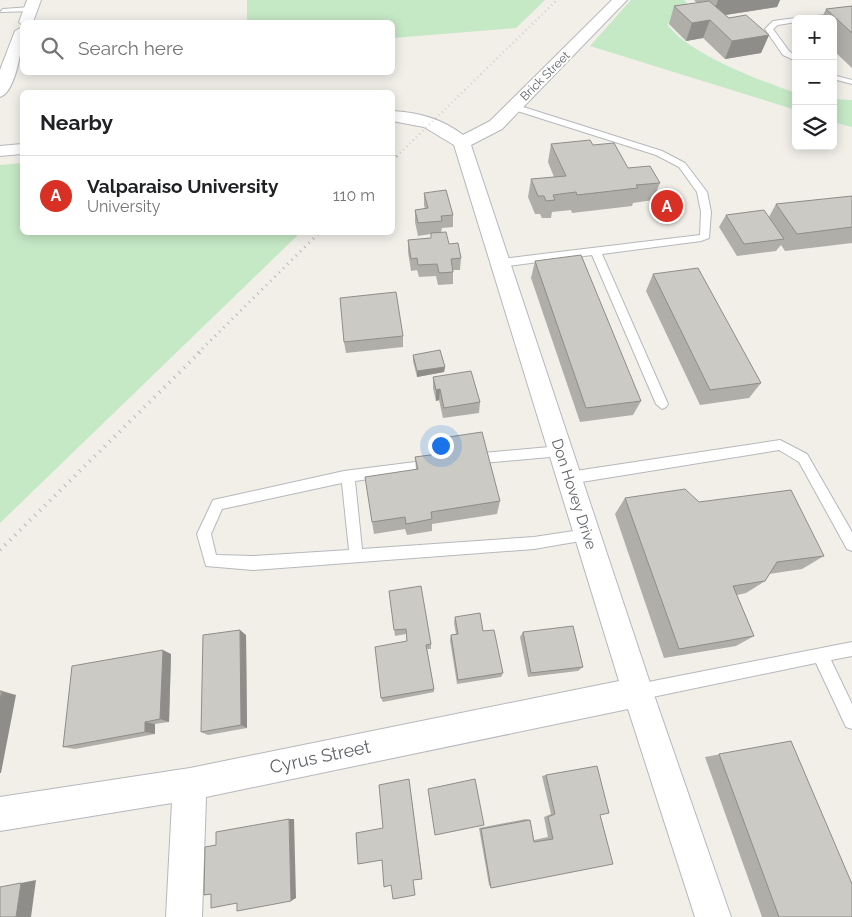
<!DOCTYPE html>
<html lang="en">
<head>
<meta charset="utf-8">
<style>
	:root { --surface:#fff; --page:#f6f6f6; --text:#202124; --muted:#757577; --line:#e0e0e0; --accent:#d93025 }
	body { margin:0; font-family:Raleway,sans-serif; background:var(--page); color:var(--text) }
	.controls { position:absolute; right:15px; top:15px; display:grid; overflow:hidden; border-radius:8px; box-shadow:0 2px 12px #0003 }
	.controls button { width:45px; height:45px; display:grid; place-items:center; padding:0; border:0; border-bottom:1px solid var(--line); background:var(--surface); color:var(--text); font:25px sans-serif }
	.you { position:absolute; left:440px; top:445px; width:18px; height:18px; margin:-12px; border:4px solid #fff; border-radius:50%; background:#1a73e8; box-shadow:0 0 0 8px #1a73e833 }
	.badge { display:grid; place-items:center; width:32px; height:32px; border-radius:50%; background:var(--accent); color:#fff; font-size:16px; font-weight:700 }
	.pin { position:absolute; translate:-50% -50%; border:2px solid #fff; box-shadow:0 1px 5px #0006 }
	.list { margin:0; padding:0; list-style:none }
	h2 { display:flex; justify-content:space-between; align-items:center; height:65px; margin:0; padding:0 20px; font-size:21px }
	h2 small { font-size:16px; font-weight:400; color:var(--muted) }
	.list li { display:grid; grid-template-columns:32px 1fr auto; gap:15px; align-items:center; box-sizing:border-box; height:80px; padding:0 20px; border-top:1px solid var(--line) }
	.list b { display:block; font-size:19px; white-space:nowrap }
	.list p { margin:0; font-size:16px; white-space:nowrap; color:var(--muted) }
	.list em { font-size:16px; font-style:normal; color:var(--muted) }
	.icon { flex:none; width:28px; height:28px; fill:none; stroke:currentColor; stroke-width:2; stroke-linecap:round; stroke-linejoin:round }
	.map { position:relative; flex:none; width:852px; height:917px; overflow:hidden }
	.search { position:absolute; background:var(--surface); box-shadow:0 2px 12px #0003; left:20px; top:20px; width:375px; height:55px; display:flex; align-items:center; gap:12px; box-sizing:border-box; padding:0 18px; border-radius:8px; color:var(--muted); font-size:19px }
	.panel { position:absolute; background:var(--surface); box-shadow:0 2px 12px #0003; left:20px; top:90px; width:375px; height:145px; border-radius:8px }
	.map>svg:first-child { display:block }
	.green { fill:#c5e8c5 }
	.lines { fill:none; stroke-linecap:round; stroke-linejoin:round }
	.service-casing { stroke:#b5b8bc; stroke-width:2 }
	.minor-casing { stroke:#b5b8bc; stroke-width:2 }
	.service { fill:#fff; fill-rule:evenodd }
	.minor { fill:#fff; fill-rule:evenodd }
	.rail-far2 { stroke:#b6b7b8; stroke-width:2.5; stroke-dasharray:0.5 4; stroke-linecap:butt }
	.rail-far1 { stroke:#b6b7b8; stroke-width:3; stroke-dasharray:1 5; stroke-linecap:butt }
	.rail { stroke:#b6b7b8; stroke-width:4; stroke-dasharray:1 6; stroke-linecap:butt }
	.wall { fill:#afaea9 }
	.shaded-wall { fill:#8f8d8a }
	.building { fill:#cccac5; stroke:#8f8d8a }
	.labels { text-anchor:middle; stroke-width:4; stroke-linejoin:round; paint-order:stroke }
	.far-street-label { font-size:12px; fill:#5f6368; stroke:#fff }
	.street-label { font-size:15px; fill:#5f6368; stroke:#fff }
	.near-street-label { font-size:18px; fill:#5f6368; stroke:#fff }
</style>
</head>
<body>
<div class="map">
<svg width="852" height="917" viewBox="0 0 852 917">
	<rect width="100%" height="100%" fill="#f1efe8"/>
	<path class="green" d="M247,0H545L516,28L393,38L392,22H247Z
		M631,0H684L698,17L667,24C688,54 761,81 796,93V110L590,46Z
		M833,99L852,100V127L833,122Z
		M22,163V232L300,233L0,523V165Z"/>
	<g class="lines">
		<defs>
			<path id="service" d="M31,7L35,9L34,11L0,12L3,9Z
				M852,12V16L805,19L808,17Z
				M796,18L799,19H796V22L778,25L773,29L789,51L796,56V61L783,55L765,29L773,21Z
				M833,75L852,80V84L833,79Z
				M511,105H517L662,151L685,163L707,192L711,212L709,238L701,241L602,254L668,404L666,407L662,409L656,404L592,255L501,267L496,263L501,259L700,235L701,212L697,192L679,167L656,155L511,109Z
				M780,440L807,454L852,532V551L847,549L799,462L779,450L569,484L564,482L563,478L564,474L569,472Z
				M561,446L565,447L567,451L565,455L561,456L483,463L479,462L477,458L479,454L483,453Z
				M431,460L435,461L437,465L435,469L431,470L355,481L362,549L534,537L587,529L592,531L594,535L592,539L534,549L253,570L206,566L197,534L213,500L344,471ZM342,483L349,550L253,556L216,555L211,534L222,509Z
				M852,642V656L831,660L852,704V729L846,727L816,663L638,700L633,697L630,692L633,687L638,684Z"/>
			<path id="minor" d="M27,0H41L33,22H22V25L19,22Z
				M612,0H627L502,129L471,145L653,692L731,917H695L628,709L206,797L202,917H166L172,803L0,831V797L190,768L619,681L454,145L424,127L392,121V111C418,112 444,120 463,135L490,121Z
				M22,27C24,41 16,93 0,97V70L15,31Z
				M22,144V154L0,156V146Z"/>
		</defs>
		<use href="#service" class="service-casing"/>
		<use href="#minor" class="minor-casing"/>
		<use href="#service" class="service"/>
		<use href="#minor" class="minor"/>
		<path class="rail-far2" d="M397,156L557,0"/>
		<path class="rail-far1" d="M392,161L398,155
			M198,353L320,232"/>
		<path class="rail" d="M0,550L200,352"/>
	</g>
	<path class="wall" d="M694,0H780L777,7L725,15L729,18L769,35L761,53L725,59L703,38L686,41L669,24L674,6L697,3Z
		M852,6V68L833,50V19H821L826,9Z
		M551,144L593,145L628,168L660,183L653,200L633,203L632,206L572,213L571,210L552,212L551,218H542L540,214H535L528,197L531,179L554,177L548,162Z
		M424,193L453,215V227L442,228L441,232L449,244L461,258L460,270H453V284L438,285L436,276L419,277L417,270L411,271L408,252V240L431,238V234L418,236L415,222V210L425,209L424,205Z
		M852,196V243L785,251L781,245L776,251L737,256L719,227L726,215L769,217L776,204Z
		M535,261L641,401L633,415L580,422L531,278Z
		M653,274L761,383L749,398L700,405L646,291Z
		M403,336V347L346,353L344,342Z
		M413,355L445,367L444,372L417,377L413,361Z
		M433,377L480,402L479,413L443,418L439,400L436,401L433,388Z
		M442,438L500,501L497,514L432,524V531L407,535L405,529L374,534L372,522L416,469L415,457L442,453Z
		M625,498L699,502L824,556L802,569L769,574L765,581L746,593L737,595L754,636L736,646L664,658L615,514Z
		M389,591L431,644V649H427L434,689V692L383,702L381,698L407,641L406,634L395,636Z
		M455,617L483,631L503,673L501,677L457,684L450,640L451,635L456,634L454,623Z
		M523,632L583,667L578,671L528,677L520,637Z
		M246,635L247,728L208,735L201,732Z
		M171,654L169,722L155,724V734L75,749L63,747Z
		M791,741L852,917H762L705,757Z
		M546,775L600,815L491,888L489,885L479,828L526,819L530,820L534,840L548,837L544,817L551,814L542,776Z"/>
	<path class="shaded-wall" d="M718,0H780L777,7L712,17Z
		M710,20L703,38L686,41L692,23Z
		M769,35L761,53L725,59L732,41Z
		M445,367L444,372L417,377V371Z
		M440,389L439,400L436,401V390Z
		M240,630L246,635L247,728L241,725Z
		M163,650L171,654L169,722L160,719Z
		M2,691L16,695L1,773H0V700Z
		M145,722L155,724V734L145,732Z
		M409,779L422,876V879Z
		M289,819H294L296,898L291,901Z
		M36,880L31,917H16L21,883Z"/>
	<path class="building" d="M709,1L729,18L746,15L769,35L732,41L710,20L692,23L674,6Z
		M852,6V33L826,9Z
		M590,140L593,145L614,143L628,168L650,166L660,183L636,185L638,188L577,195L576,192L553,195L555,200L546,201L544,196H538L531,179L566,176L551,144Z
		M446,190L453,215L441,216L442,221L418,223L415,210L428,208L424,193Z
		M852,196V227L797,234L776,204Z
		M764,210L784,239L744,244L726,215Z
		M446,232L449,244L458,243L461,258L451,259L453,272L439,273L437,264L418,265L417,258L411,259L408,240L431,238V233Z
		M581,255L641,401L586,408L535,261Z
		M698,268L761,383L710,390L653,274Z
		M396,292L403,336L344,342L340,298Z
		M440,350L445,367L417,371L413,355Z
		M471,371L480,402L444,408L440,389L436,390L433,377Z
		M482,432L500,501L431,512L432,519L406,524L405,517L372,522L365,477L418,469L415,457L445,453L442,438Z
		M685,489L699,502L791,490L824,556L777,562L765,581L733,586L754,636L679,649L625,498Z
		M421,586L431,644L426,645L434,689L381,698L375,647L407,641L406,629L394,630L389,591Z
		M480,613L483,631L494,630L503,673L458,680L451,635L458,634L455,617Z
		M573,626L583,667L531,673L523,632Z
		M240,630L241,725L201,732L203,635Z
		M163,650L160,719L145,722V732L63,747L72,666Z
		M0,691H2L0,700Z
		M791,741L852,884V917H779L719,754Z
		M597,766L609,813L600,815L613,864L491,888L481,829L530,820L534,842L553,839L548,817L555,814L546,775Z
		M409,779L422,879L413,880L415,895L393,899L391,885L384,887L382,860L358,864L356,833L383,828L379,785Z
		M475,779L484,825L435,835L428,789Z
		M289,819L291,901L237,911V903L211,908V894L204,895L205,847L216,845V832Z
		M21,883L16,917H0V887Z"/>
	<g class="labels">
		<g class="far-street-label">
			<text transform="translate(545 76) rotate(-45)" y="4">Brick Street</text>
		</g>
		<g class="street-label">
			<text transform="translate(574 494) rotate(72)" y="5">Don Hovey Drive</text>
		</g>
		<g class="near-street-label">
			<text transform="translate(320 757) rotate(-12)" y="6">Cyrus Street</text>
		</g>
	</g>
</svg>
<div class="controls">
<button>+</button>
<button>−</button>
<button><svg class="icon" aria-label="layers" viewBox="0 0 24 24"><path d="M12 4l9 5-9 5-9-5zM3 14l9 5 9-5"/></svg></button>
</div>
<div class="you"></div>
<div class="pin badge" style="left:667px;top:206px">A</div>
<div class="search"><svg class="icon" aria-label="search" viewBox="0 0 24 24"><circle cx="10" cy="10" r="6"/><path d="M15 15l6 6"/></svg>Search here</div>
<section class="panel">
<h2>Nearby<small></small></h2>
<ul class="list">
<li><span class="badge">A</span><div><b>Valparaiso University</b><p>University</p></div><em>110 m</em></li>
</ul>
</section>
</div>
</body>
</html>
